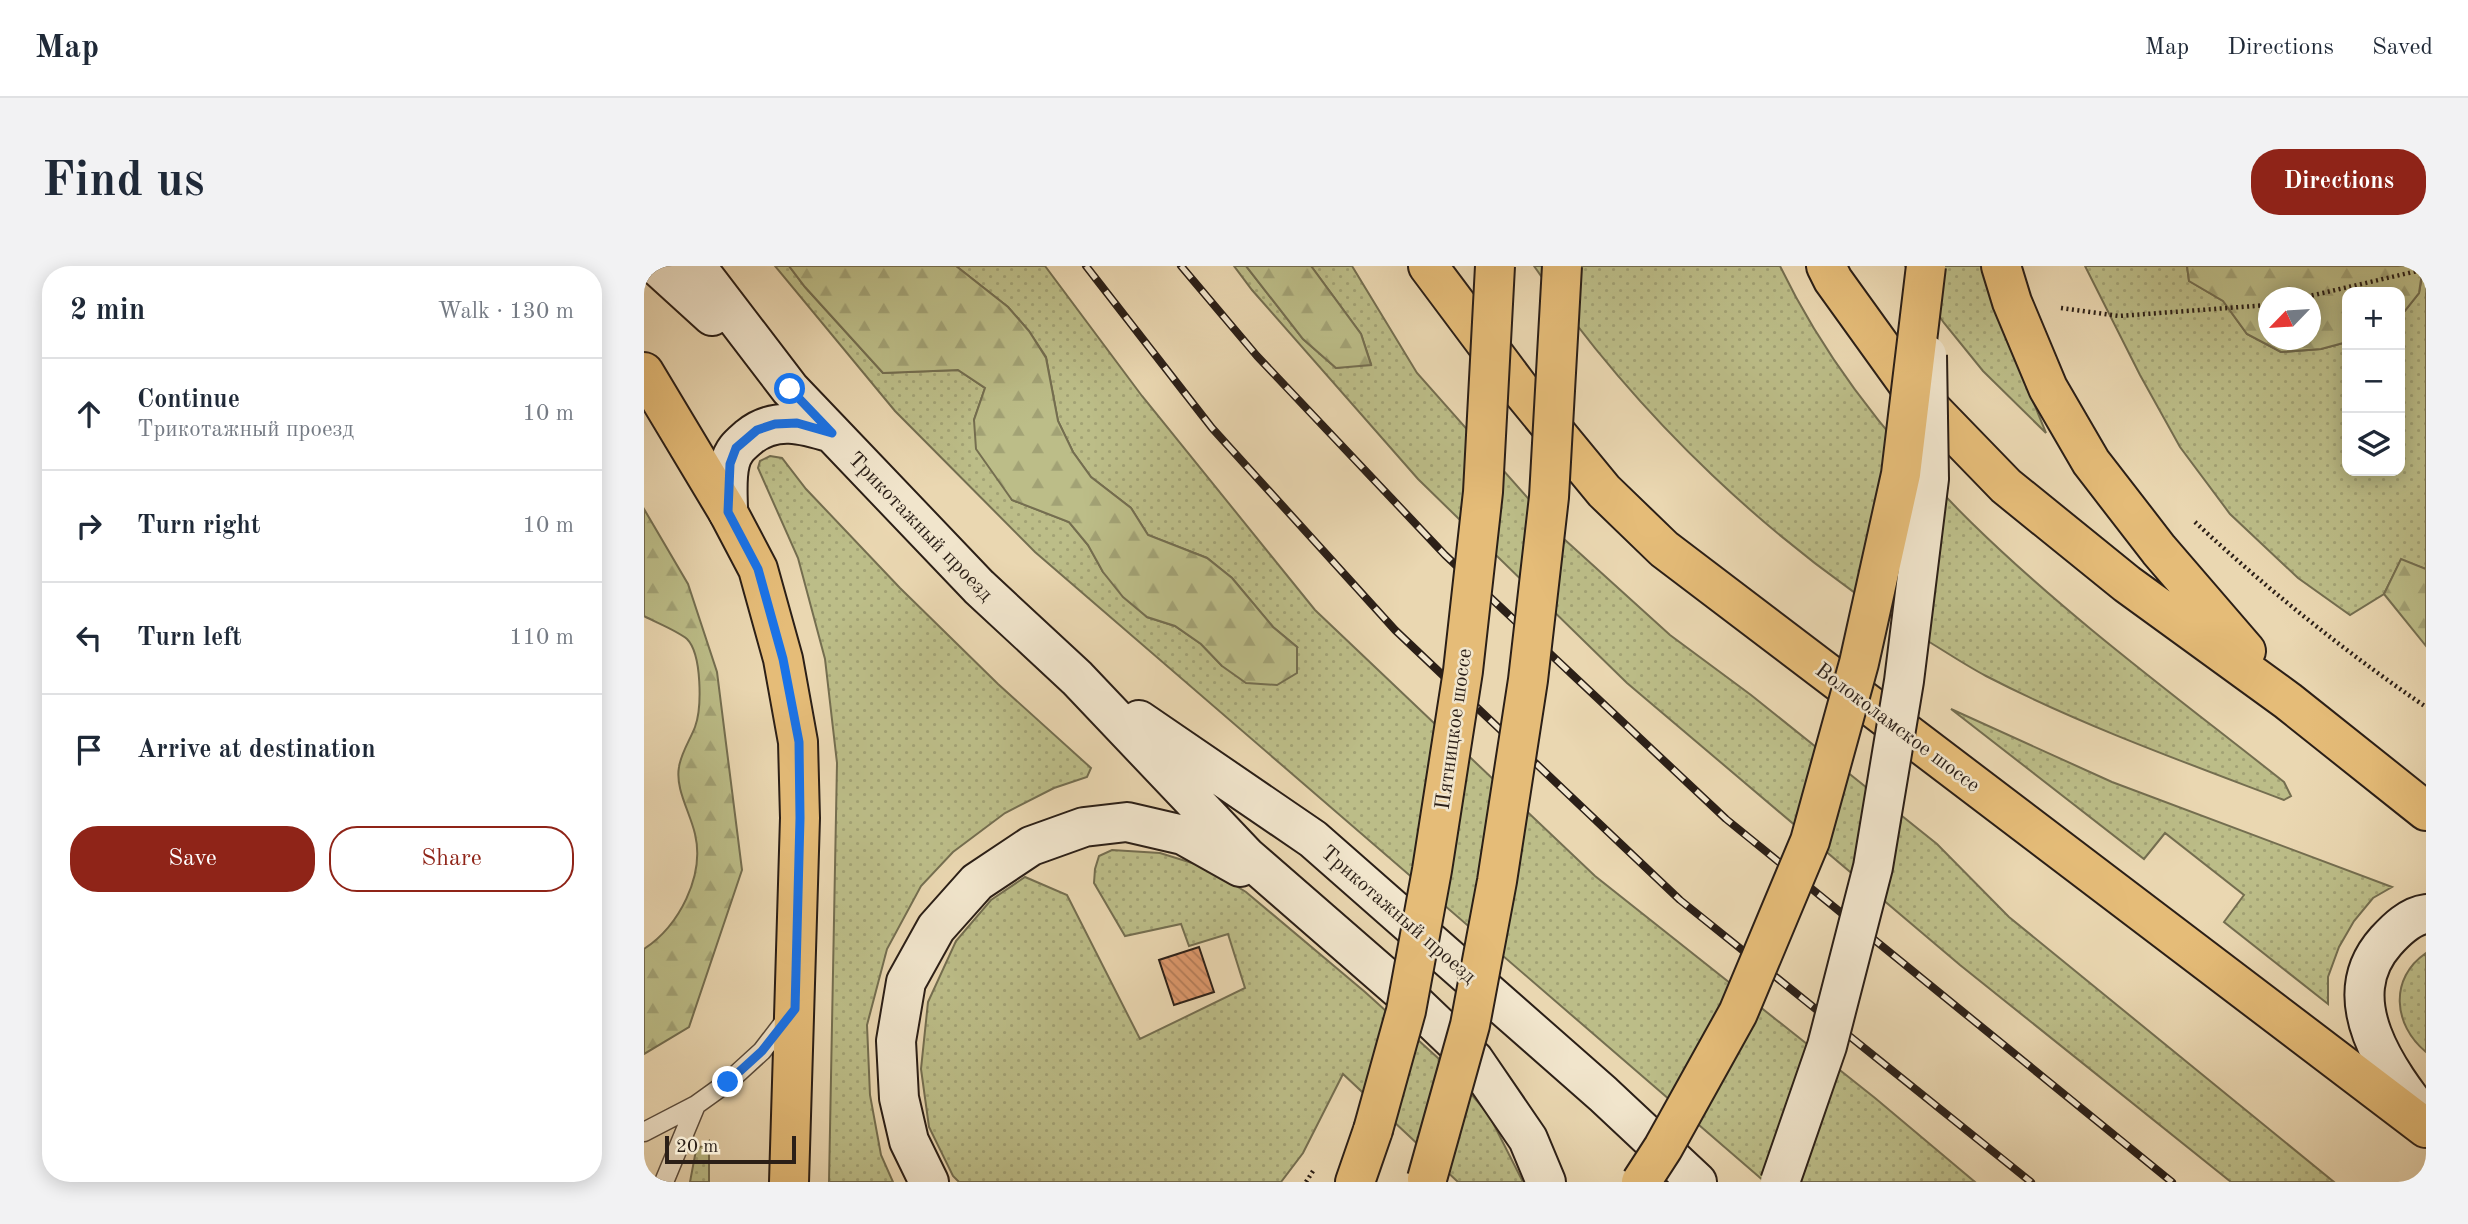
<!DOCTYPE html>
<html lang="en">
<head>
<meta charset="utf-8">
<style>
	:root { --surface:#fff; --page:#f2f2f3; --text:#1f2937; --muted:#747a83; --line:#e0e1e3; --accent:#8f2418 }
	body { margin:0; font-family:"Old Standard TT",serif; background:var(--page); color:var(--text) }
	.controls { position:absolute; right:21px; top:21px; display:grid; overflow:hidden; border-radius:14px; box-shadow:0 4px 18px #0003 }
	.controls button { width:63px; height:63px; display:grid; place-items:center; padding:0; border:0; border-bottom:2px solid var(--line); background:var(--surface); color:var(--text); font:35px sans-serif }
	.compass { position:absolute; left:1614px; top:21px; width:63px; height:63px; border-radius:50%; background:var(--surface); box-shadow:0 4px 18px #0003; rotate:245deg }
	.scale { position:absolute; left:21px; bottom:18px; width:131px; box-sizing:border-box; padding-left:7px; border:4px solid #2b1f17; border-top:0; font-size:19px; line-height:24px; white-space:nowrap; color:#2b1f17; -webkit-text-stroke:5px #f1e5cc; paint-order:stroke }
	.stop { position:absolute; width:21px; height:21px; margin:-16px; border:5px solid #1a73e8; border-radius:50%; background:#fff }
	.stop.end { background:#1a73e8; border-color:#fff; box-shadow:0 2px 7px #0008 }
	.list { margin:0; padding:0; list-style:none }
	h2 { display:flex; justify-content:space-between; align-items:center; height:91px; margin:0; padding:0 28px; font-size:30px }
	h2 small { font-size:23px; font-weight:400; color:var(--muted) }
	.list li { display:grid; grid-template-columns:46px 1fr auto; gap:21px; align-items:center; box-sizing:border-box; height:112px; padding:0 28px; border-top:2px solid var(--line) }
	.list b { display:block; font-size:26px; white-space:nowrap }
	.list p { margin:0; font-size:23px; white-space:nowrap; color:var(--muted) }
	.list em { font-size:23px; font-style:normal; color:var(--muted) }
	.actions { display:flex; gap:14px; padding:21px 28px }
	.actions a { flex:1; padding:16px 0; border:2px solid var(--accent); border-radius:28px; text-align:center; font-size:24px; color:var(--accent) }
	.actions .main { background:var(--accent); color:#fff }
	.icon { flex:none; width:38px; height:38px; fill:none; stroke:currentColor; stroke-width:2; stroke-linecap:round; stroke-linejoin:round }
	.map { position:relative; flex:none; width:1782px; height:916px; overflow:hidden; border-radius:28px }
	header { display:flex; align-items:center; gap:42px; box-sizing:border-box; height:98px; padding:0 35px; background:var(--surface); border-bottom:2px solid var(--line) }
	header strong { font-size:33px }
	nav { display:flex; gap:38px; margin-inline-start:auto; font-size:24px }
	.intro { display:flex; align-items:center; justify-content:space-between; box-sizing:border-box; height:168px; padding:0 42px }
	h1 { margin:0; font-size:49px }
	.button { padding:18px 32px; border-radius:28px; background:var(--accent); color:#fff; font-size:24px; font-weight:700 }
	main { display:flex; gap:42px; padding:0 42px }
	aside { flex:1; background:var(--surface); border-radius:28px; box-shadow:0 4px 18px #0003 }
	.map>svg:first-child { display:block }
	.grass { fill:url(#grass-dots); stroke:#746e50; stroke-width:2 }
	.forest { fill:url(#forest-firs); stroke:#746e50; stroke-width:2; fill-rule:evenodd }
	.building { fill:url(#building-back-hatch); stroke:#2b1f17; stroke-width:2 }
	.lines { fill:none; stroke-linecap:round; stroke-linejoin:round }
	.lane-casing { stroke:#5b4d3e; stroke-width:21 }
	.secondary-casing { stroke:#2b1f17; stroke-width:42 }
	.primary-casing { stroke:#2b1f17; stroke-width:42 }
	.path { stroke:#2b1f17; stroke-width:4.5; stroke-dasharray:2 3.5; stroke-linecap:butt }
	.lane { stroke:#f1e5cc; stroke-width:18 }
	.secondary { stroke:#f1e5cc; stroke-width:38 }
	.primary { stroke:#e5bc78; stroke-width:38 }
	.rail-casing { stroke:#2b1f17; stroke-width:8 }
	.rail { stroke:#f1e5cc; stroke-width:5; stroke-dasharray:16; stroke-linecap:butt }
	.secondary-bridge-casing { stroke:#2b1f17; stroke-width:42; stroke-linecap:butt }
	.primary-bridge-casing { stroke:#2b1f17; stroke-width:42; stroke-linecap:butt }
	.secondary-bridge { stroke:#f1e5cc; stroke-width:38 }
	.primary-bridge { stroke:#e5bc78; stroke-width:38 }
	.route { stroke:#1a73e8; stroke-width:9 }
	.labels { text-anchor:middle; stroke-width:5; stroke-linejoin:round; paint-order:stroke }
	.street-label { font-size:21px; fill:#2b1f17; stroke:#f1e5cc }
</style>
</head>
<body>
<header>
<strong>Map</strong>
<nav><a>Map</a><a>Directions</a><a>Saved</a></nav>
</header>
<div class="intro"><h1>Find us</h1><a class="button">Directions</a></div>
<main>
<aside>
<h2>2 min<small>Walk · 130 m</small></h2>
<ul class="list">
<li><svg class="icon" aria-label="ahead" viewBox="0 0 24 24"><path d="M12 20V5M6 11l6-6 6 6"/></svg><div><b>Continue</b><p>Трикотажный проезд</p></div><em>10 m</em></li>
<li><svg class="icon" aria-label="right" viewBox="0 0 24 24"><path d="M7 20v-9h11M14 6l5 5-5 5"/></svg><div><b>Turn right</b></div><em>10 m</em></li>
<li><svg class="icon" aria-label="left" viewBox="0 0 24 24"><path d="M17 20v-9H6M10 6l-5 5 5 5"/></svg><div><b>Turn left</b></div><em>110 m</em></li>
<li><svg class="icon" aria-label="arrive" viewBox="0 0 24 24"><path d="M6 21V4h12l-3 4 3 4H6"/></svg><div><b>Arrive at destination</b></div></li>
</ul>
<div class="actions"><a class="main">Save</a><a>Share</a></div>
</aside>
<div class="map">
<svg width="1782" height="916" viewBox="0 0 1782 916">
	<defs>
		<pattern id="grass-dots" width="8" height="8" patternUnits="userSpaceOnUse" patternTransform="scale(1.75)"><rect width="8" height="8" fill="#bcbd88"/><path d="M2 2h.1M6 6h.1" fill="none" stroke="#a2a275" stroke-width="1.8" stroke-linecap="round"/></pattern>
		<pattern id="forest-firs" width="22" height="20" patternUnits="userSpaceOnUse" patternTransform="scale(1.75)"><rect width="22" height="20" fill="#bcbd88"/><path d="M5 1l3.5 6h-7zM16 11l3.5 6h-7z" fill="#a2a275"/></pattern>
		<pattern id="building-back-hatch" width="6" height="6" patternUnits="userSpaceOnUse" patternTransform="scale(1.75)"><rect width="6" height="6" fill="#de996d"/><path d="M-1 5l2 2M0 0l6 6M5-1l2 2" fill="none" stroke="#b47c59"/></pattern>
	</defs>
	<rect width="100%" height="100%" fill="#ead7b1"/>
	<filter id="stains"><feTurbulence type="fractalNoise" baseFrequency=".00286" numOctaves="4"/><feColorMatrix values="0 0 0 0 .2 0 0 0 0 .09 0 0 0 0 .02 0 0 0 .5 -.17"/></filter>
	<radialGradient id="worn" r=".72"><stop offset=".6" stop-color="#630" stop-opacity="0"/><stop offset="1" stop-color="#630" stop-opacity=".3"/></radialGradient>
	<path class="grass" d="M131,0H145L161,21L239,107L314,104L341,122L330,154L368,234L425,256L444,279L459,306L503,351L531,360L557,378L578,400L653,381L629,361L588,312L563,292L504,269L487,242L447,211L429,186L414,155L402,91L385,65L364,41L312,0H401L498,130L671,344L951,610L1231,832L1331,916H1121L391,286L251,145Z
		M590,0H602L659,73L692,102L727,98L717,68L667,0H708L773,107L920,273L1026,369L1107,429L1293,578L1365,651L1690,916H1587L1316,699L983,417L774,213L608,24Z
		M890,0H1136C1243,222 1452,367 1640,516L1647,530L1640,534C1540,496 1437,459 1342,410C1323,400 1305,388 1287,377C1131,282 993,151 890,0Z
		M1261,0H1338L1349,37L1402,167L1339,105L1300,57Z
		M1441,0H1543L1545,15L1579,35L1603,68L1637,86L1677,83L1703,76V205H1756V51L1775,27L1780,0H1782V303L1757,294L1740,328L1706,349L1654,312L1586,248L1536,181L1496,109Z
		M126,190L138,192L162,223L256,322L354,418L447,502L443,511L410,522L361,547L309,586L277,620L243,683L223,759L226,829L237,889L249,916H185L193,497L181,393L154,292L114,202L116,195Z
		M1307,443L1468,516L1748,621L1729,632L1710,655L1695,681L1684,711V738L1580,656L1600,629L1521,567L1500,593Z
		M468,584L516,587L561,601L602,626L721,726L805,802L845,849L879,916H814L699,808L659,887L637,916H315L309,910L285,861L277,803L284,736L312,675L347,634L381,611L423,629L496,773L601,722L584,668L545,680L537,658L481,670L450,617L451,603L455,590Z
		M1782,687V786C1749,759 1745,712 1782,687Z
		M65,875V916H46L52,884Z"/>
	<path class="forest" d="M145,0H312L364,41L385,65L402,92L414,155L429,186L447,211L487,242L504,269L563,292L588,312L629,361L653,381V407L633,419L602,417L578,400L557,378L531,360L503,351L479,331L459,306L444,279L425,256L368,234L332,183L330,154L341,122L314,104L239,107L161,21Z
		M602,0H667L717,68L727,99L692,102L659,73Z
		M1543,0H1779L1775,27L1756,51V26H1703V76L1677,83L1637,86L1603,68L1579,35L1545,15ZM1624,32H1666V74H1624Z
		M0,243L44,318L73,406L98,604L45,761L0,788V683C35,660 61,610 51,568C46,546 31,523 35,501C37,487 46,474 51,461C58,442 58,388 43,373C34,365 11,356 0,350Z
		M1757,293L1782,303V380L1740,328Z"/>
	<path class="building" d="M555,681L570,726L530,739L515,694Z"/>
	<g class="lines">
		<defs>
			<path id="lane" d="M0,866L52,839
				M20,916L52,839L84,816L118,785L144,751"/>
			<path id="secondary" d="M13,0L68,50
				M52,0L146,123L335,321L433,412L602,590L764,731L830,794L884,873L902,916
				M84,246C84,230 82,212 86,197C89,184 96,179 105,171C131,150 159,158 188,167
				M495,454L669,573L959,828L1053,916
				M1782,648C1766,650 1752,664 1742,675C1690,733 1744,806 1782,854
				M285,916L265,875L255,832L252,775L262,716L292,662L333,616L387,580L440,561L483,556L539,569L596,601"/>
			<path id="primary" d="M784,0L876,123L960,225L1020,283L1782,862
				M1182,0L1189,14L1266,121L1362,220L1483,318L1644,435L1782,545
				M1357,0L1368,36L1404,122L1447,196L1515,284L1602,385
				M0,106L84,246L114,303L139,393L154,476L156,552L145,916
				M711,916L729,864"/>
		</defs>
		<use href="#lane" class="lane-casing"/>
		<use href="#secondary" class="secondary-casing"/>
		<use href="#primary" class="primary-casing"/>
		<path class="path" d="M1657,32L1782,3
			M1417,42L1475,50L1624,39
			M1551,256C1623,323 1700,385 1782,441
			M662,916L669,905"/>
		<use href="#lane" class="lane"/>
		<use href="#secondary" class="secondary"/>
		<use href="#primary" class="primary"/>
		<defs>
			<path id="rail" d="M442,0L568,162L751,364L1036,634L1387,916
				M537,0L613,90L801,289L1082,553L1528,916"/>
		</defs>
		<use href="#rail" class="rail-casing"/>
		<use href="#rail" class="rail"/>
		<defs>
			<path id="secondary-bridge" d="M1136,916L1183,780L1229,601L1260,415L1285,213L1283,89"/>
			<path id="primary-bridge" d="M729,864L762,745L788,604L819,405L839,226L851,0
				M783,913L826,759L853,615L884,414L905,231L918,0
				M997,916L1019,882L1094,747L1166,575L1215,397L1257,208L1282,0"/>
		</defs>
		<use href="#secondary-bridge" class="secondary-bridge-casing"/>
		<use href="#primary-bridge" class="primary-bridge-casing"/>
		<use href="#secondary-bridge" class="secondary-bridge"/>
		<use href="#primary-bridge" class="primary-bridge"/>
	</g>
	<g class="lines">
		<path class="route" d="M84,816L118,785L151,743L156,552L155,476L139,393L114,303L84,246L86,198L92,182L113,164L131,158L153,157L188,167L146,123"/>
	</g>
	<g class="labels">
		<g class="street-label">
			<text transform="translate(277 260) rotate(46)" y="7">Трикотажный проезд</text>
			<text transform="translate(1254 461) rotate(37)" y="7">Волоколамское шоссе</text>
			<text transform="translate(809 463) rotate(-82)" y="7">Пятницкое шоссе</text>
			<text transform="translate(755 648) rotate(41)" y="7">Трикотажный проезд</text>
		</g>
	</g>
	<rect width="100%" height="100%" filter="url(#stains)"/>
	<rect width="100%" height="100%" fill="url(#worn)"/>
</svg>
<div class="controls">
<button>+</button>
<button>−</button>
<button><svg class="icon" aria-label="layers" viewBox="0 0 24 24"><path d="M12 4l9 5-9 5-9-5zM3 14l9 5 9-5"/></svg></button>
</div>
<svg class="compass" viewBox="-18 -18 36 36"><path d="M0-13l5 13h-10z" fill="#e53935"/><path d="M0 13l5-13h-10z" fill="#747a83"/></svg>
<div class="scale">20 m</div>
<div class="stop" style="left:146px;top:123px"></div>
<div class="stop end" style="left:84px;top:816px"></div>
</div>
</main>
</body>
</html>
